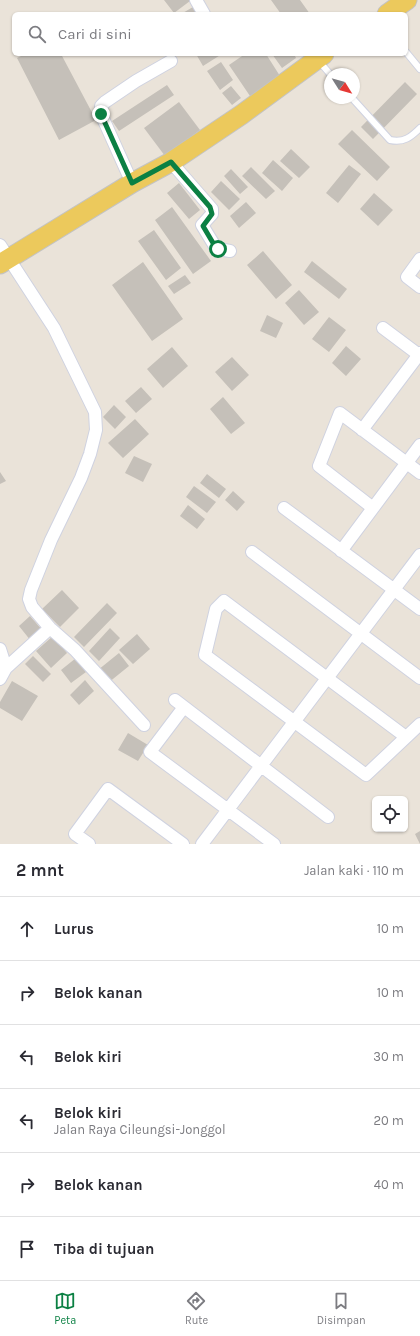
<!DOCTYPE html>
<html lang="id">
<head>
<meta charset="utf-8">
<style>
	:root { --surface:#fff; --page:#f2f2f3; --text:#2b2b33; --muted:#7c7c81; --line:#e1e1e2; --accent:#0b8043 }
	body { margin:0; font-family:Karla,sans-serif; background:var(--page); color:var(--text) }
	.controls { position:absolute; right:12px; bottom:12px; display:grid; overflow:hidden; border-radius:6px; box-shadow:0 1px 3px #0004 }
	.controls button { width:36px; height:36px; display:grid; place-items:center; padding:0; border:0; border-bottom:1px solid var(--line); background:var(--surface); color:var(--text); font:20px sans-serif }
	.compass { position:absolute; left:324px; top:68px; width:36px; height:36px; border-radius:50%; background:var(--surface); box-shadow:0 1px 3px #0004; rotate:127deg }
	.stop { position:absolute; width:12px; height:12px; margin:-9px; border:3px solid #0b8043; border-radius:50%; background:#fff }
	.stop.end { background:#0b8043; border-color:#fff; box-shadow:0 1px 4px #0008 }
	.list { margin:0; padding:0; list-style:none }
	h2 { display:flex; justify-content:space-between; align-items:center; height:52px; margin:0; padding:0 16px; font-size:17px }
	h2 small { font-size:13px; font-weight:400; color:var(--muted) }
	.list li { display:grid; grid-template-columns:26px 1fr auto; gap:12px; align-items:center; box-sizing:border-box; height:64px; padding:0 16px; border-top:1px solid var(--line) }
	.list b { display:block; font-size:15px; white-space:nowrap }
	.list p { margin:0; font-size:13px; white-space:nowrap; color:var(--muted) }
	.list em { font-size:13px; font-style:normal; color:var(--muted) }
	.icon { flex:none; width:22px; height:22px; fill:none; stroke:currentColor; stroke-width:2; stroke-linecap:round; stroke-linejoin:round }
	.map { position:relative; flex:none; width:420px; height:844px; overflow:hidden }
	.search { position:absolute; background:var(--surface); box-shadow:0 1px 3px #0004; left:12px; right:12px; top:12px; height:44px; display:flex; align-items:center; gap:10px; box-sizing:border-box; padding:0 14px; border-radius:6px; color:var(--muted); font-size:15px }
	.sheet { height:436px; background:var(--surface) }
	nav { display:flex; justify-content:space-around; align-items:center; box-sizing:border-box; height:56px; border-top:1px solid var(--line); background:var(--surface); font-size:11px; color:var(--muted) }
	nav a { display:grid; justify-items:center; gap:2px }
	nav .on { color:var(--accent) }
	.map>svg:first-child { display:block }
	.building { fill:#c5c0b9 }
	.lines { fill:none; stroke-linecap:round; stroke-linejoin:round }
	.lane-casing { stroke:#cfd2e0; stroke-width:8 }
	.street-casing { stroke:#cfd2e0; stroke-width:14 }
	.primary-casing { stroke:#c3c3c3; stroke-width:21 }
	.lane { stroke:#fff; stroke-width:6 }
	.street { stroke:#fff; stroke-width:12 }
	.primary { stroke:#ecc95c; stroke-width:19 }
	.route { stroke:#0b8043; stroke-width:5 }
</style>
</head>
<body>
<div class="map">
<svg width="420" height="844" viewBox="0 0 420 844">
	<rect width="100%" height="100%" fill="#eae3d9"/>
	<path class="building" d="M164,0H189L190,1L174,13Z
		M271,0H300L310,14H281Z
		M193,7L198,14H181Z
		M25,54H61L96,120L59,140L17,58Z
		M196,54H222L203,66Z
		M245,54H266L280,76L250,96L229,65Z
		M272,54H294L296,58L282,68Z
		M221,62L233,80L220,90L207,71Z
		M405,82L417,94L373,139L361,127Z
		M167,85L174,95L119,131L112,121Z
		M231,86L241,98L232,105L222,93Z
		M179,102L200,130L165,156L144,128Z
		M352,130L390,167L377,181L338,144Z
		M291,149L310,167L299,178L280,161Z
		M273,160L293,178L282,191L262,173Z
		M349,165L361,174L338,203L326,193Z
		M251,167L275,191L266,199L242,176Z
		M231,169L248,187L240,194L224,176Z
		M221,181L240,199L229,210L211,192Z
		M179,183L200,210L189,219L167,193Z
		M374,193L393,210L378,226L360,209Z
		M246,202L256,213L239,228L230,216Z
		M172,207L211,261L193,274L155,220Z
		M154,230L181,268L166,280L138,241Z
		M263,251L292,285L276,299L247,265Z
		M312,261L347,289L339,299L304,272Z
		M143,262L183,319L152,341L112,285Z
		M185,275L191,283L174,294L168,286Z
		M299,290L319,312L304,325L285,303Z
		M267,315L283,323L276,338L260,331Z
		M329,317L346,330L329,352L312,339Z
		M346,346L361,359L346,376L332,363Z
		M172,347L188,366L163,388L147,369Z
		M232,357L249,375L232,391L215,372Z
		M141,387L152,399L136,413L125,401Z
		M223,397L245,423L231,434L210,409Z
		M114,405L126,417L115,429L103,417Z
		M135,419L149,434L123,458L108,443Z
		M134,456L152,464L143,482L125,473Z
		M0,472L6,481L0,484Z
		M207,474L226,489L219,498L200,483Z
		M194,486L216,502L207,513L186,497Z
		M233,491L245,502L237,511L225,500Z
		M188,505L205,519L197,529L180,516Z
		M62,590L79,608L60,627L42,609Z
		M107,603L117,613L84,647L74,637Z
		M30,616L43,631L31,641L19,626Z
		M110,628L120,638L99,661L89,651Z
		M137,634L150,649L133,664L119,650Z
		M53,636L67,653L51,668L36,651Z
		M119,653L129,666L108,683L98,670Z
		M33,656L51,674L43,682L25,664Z
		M76,658L86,672L71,683L61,670Z
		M85,680L94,691L79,705L70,695Z
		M12,681L38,696L22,721L0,708V702Z
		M128,733L148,745L138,761L118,750Z
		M420,831V844L415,834Z"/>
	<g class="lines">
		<defs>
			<path id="lane" d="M406,52L420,69
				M318,60L330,74
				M352,98L390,140C404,143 411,137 420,128"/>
			<path id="street" d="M196,0L204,14
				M171,162L212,209V214L202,225L216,248L218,249L230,251
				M132,183L101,114V106L105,102L136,81L171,61
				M0,245L54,328L95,412L96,430L90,454L81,478L51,540L31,590L29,599L32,607L50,628L75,650L144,725
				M420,259L407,277L420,287
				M383,328L419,355
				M362,430L420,353
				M284,508L420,609
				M373,508L319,466L340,413L420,473
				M341,551L420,445
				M252,552L420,678
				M0,649L6,668
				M0,679L6,668L50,628
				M175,700L328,817
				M184,707L150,752L274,844
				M406,737L224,601L216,609L205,655L366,775L420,724
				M89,844L75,834L108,789L183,844
				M202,844L420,555"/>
			<path id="primary" d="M387,14L407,0
				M0,264L132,183L171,162L241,115L324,54"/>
		</defs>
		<use href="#lane" class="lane-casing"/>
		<use href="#street" class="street-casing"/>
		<use href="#primary" class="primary-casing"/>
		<use href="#lane" class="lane"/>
		<use href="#street" class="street"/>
		<use href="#primary" class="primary"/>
	</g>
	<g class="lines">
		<path class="route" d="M101,114L132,183L171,162L210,207L212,214L203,226L216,248L218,249"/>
	</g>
</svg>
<div class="controls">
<button><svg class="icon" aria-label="locate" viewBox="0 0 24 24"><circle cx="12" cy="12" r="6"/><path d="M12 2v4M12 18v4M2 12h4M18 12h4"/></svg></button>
</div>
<svg class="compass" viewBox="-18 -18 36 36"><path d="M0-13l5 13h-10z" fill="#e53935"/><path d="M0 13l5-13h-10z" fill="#7c7c81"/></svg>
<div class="stop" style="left:218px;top:249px"></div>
<div class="stop end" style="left:101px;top:114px"></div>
<div class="search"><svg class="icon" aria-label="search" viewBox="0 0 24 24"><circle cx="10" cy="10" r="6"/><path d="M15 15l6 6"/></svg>Cari di sini</div>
</div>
<section class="sheet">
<h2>2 mnt<small>Jalan kaki · 110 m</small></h2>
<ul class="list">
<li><svg class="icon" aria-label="ahead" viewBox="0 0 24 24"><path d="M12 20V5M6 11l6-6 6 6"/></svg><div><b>Lurus</b></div><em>10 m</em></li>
<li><svg class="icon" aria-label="right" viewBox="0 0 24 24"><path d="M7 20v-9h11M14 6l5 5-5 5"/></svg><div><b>Belok kanan</b></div><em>10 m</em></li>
<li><svg class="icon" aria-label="left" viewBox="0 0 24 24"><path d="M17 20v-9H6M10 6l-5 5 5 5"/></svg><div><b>Belok kiri</b></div><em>30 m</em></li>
<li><svg class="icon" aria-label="left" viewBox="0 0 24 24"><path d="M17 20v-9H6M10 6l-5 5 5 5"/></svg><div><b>Belok kiri</b><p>Jalan Raya Cileungsi-Jonggol</p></div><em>20 m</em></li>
<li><svg class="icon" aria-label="right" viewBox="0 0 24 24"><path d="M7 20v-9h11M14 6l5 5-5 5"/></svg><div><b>Belok kanan</b></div><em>40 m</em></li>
<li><svg class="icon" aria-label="arrive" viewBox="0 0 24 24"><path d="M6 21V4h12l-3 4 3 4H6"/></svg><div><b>Tiba di tujuan</b></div></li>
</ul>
</section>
<nav>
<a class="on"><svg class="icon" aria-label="map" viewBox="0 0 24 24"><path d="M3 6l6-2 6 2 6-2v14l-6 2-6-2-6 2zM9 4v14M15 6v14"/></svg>Peta</a>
<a><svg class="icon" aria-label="directions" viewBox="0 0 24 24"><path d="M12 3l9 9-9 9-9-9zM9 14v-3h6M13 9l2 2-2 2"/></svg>Rute</a>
<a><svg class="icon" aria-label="saved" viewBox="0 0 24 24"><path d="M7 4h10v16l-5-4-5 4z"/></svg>Disimpan</a>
</nav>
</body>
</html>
